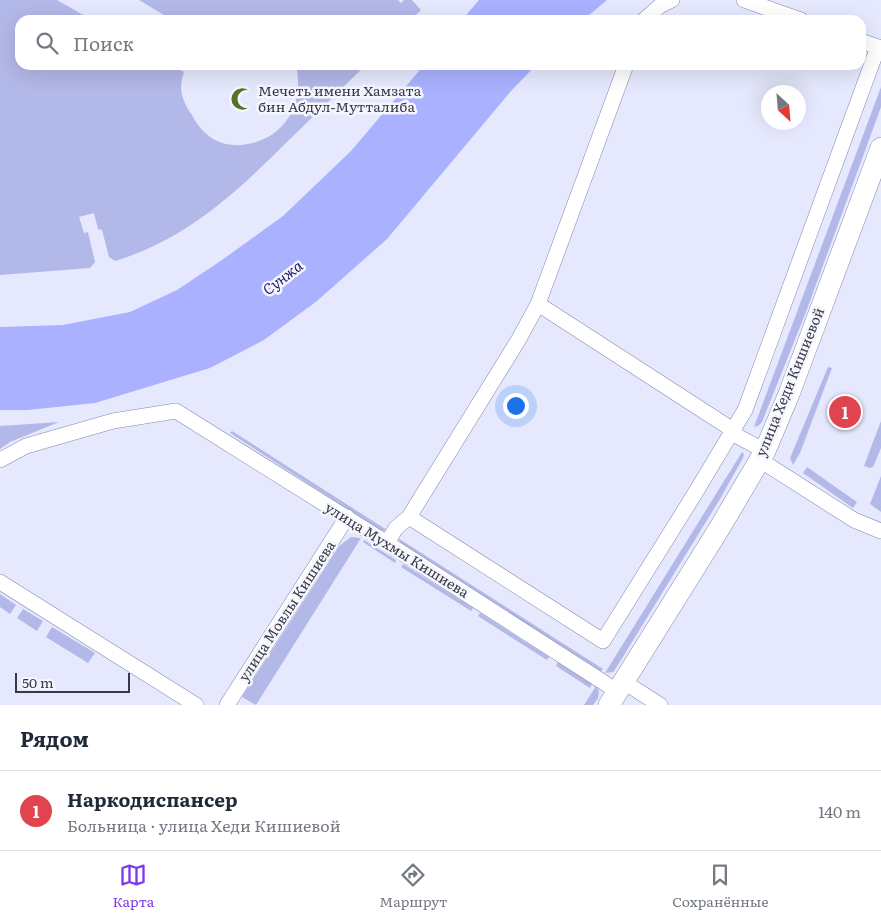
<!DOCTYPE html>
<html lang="ru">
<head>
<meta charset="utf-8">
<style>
	:root { --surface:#fff; --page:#f6f6f7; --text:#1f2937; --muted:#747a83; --line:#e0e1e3; --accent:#7c3aed }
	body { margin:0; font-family:Literata,serif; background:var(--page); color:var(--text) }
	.compass { position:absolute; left:761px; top:85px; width:45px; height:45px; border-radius:50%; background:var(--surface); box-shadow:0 5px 20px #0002; rotate:154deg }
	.scale { position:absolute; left:15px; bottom:12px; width:115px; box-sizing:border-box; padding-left:5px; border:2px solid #383946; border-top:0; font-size:14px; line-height:18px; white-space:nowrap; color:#383946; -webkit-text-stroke:4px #f6f7fe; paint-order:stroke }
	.you { position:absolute; left:515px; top:405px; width:18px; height:18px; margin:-12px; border:4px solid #fff; border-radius:50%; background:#1a73e8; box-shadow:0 0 0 8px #1a73e833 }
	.badge { display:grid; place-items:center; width:32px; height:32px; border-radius:50%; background:var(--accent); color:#fff; font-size:16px; font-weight:700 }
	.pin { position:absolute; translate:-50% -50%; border:2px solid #fff; box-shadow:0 1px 5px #0006 }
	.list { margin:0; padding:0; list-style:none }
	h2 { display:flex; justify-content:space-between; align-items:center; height:65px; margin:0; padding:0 20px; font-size:21px }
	h2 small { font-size:16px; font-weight:400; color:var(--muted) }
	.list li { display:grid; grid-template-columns:32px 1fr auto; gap:15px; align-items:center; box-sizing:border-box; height:80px; padding:0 20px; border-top:1px solid var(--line) }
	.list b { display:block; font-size:19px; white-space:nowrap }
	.list p { margin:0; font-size:16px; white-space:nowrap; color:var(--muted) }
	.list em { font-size:16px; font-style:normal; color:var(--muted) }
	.icon { flex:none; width:28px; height:28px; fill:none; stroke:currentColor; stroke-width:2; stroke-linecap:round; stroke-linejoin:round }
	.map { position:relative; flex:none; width:881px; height:705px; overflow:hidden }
	.search { position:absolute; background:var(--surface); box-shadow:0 5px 20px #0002; left:15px; right:15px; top:15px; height:55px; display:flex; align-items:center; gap:12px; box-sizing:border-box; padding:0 18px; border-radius:15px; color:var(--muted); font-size:19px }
	.sheet { height:145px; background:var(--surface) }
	nav { display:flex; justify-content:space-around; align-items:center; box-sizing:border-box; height:70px; border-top:1px solid var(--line); background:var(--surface); font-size:14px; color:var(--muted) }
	nav a { display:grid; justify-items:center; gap:2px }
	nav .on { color:var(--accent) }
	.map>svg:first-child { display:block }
	.green { fill:#b2b8e8 }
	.water { fill:#aab1fe }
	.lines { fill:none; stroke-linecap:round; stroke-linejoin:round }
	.minor-casing { stroke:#8589a7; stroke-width:16 }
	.secondary-casing { stroke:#8589a7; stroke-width:22 }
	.minor { stroke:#fff; stroke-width:15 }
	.secondary { stroke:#fff; stroke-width:21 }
	.labels { text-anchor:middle; stroke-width:5; stroke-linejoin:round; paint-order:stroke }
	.poi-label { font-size:14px; fill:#383946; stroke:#f6f7fe; text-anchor:start }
	.street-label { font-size:14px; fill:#383946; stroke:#f6f7fe }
	.water-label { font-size:15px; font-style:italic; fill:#23176e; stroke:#f6f7fe }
</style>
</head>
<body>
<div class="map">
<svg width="881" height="705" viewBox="0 0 881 705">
	<rect width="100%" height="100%" fill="#e6e9fd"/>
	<path class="green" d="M0,0H57L92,20H20V65H171L184,72C178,89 182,101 192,115C196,123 202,131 209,136C217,143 231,146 241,145C284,141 305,105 296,65H366C340,90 315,115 289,140C237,192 187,239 115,261L109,257L102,230L98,229L94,213L79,217L84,233L88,232L95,262L90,268L0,275Z
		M139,0H398L401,3L404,0H412L421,10L411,20H172Z
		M881,87V107L806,312L762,422L758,426L754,427Z
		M828,367L832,368L800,453L793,465L790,458Z
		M881,421V448L873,467L870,468L864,466Z
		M59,422L10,442L0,449V426Z
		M232,431L387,530L381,531L230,433Z
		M742,452L744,454L743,458L720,499L616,668L613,672L605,673Z
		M807,467L857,502L853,508L803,473Z
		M881,476V512L870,504Z
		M351,537L361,538L256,705L242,697L339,546Z
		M398,538L603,669L601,671L401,544Z
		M364,540L396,560L395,563L363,542Z
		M403,564L473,608L471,611L401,567Z
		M0,594L16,605L10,614L0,607Z
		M23,609L43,621L37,631L17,618Z
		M480,613L549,657L547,660L478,616Z
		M52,627L95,653L88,663L46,637Z
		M558,662L592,684L590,688L556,666Z
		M596,686L599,691L598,698L593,705H584Z"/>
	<path class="water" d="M479,0H607L583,20H462Z
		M424,65H536L511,91L387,239L317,301L264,340L210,368L95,403L28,410H0V327L63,325L130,312L177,290L222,260L283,216L351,151Z"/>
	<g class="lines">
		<defs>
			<path id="minor" d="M744,0L801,20
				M644,20L661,5L672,0
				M626,65L538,304L519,339L409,517L603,641L694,495L745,410L878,47L861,41
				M538,304L733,430L737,436L765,451
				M0,460L26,446L113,421L176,411L387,543L617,691
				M760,460L854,520L881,531
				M387,543L396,528L409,517
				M0,582L196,705
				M624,682L660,705
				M227,705L347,517"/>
			<path id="secondary" d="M609,705L719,529L765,451L789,394L881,148"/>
		</defs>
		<use href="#minor" class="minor-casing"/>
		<use href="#secondary" class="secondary-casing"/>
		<use href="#minor" class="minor"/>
		<use href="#secondary" class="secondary"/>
	</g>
	<defs>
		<symbol id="mosque-bare" viewBox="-9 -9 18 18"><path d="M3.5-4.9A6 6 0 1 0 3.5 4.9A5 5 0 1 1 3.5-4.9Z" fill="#537329" stroke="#f6f7fe" stroke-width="2.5" paint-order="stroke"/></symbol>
	</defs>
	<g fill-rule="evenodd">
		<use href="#mosque-bare" x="226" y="83" width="32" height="32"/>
	</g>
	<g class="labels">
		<g class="poi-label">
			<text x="258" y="96">Мечеть имени Хамзата<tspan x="258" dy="16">бин Абдул-Мутталиба</tspan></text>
		</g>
		<g class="street-label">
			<text transform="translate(790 382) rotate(-68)" y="5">улица Хеди Кишиевой</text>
			<text transform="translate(397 550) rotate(32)" y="5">улица Мухмы Кишиева</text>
			<text transform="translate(287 611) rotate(-57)" y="5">улица Мовлы Кишиева</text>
		</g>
		<g class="water-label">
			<text transform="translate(283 278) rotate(-38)" y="5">Сунжа</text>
		</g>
	</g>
</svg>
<svg class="compass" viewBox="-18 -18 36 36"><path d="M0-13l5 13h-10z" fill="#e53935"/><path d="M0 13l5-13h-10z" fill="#747a83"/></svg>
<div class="scale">50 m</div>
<div class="you"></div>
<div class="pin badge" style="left:845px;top:412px;background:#e0444e">1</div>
<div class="search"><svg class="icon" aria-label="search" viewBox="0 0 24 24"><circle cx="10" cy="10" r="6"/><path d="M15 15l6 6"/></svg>Поиск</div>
</div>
<section class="sheet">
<h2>Рядом<small></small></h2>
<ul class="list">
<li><span class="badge" style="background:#e0444e">1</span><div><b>Наркодиспансер</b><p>Больница · улица Хеди Кишиевой</p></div><em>140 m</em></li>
</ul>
</section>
<nav>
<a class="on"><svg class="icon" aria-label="map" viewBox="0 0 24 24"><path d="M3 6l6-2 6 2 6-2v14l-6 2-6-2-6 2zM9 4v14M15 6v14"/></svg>Карта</a>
<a><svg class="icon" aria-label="directions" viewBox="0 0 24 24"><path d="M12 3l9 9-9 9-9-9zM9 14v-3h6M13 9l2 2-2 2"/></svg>Маршрут</a>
<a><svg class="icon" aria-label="saved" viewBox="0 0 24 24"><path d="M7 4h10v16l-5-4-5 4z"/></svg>Сохранённые</a>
</nav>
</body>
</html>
